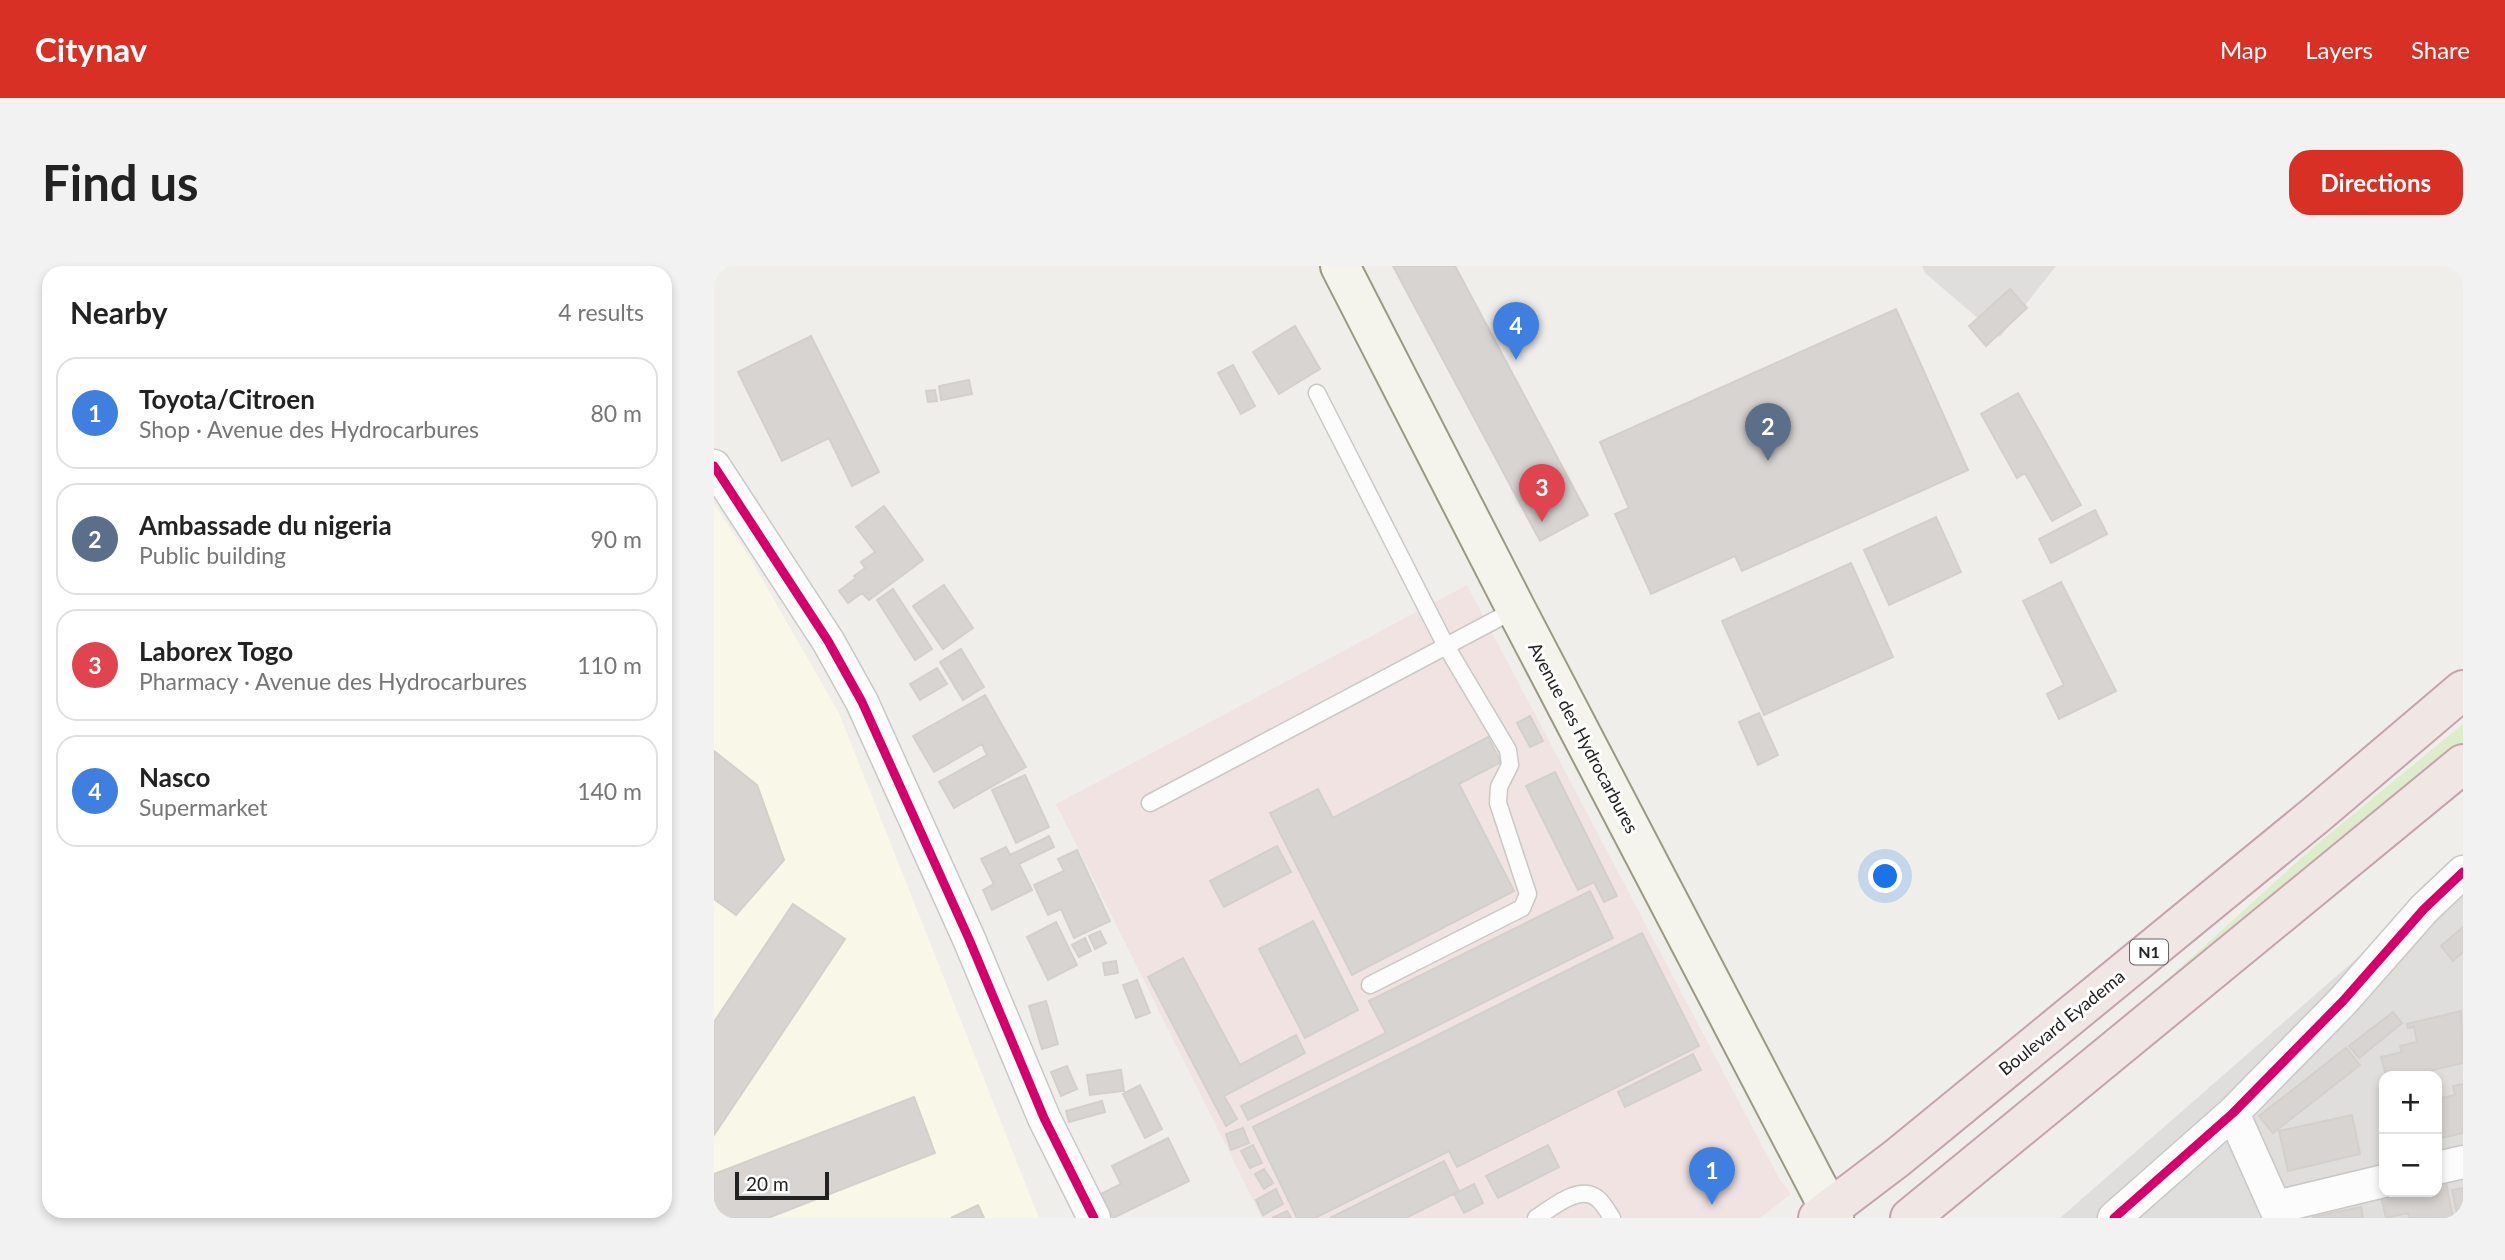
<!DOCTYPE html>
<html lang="en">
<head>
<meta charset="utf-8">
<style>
	:root { --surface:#fff; --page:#f2f2f2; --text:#222; --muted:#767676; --line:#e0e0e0; --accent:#d93025 }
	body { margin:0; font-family:Lato,sans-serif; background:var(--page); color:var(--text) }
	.controls { position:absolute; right:21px; bottom:21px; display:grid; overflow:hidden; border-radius:14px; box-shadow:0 4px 10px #0003 }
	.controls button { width:63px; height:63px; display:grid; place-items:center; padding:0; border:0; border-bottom:2px solid var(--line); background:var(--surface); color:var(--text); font:35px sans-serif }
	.scale { position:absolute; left:21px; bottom:18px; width:94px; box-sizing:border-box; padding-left:7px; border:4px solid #222; border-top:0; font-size:19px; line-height:24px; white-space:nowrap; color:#222; -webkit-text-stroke:5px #fff; paint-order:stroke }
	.you { position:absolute; left:1172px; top:611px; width:24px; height:24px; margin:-18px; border:5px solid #fff; border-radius:50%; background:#1a73e8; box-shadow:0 0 0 10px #1a73e833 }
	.badge { display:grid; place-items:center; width:46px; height:46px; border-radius:50%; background:var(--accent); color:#fff; font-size:23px; font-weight:700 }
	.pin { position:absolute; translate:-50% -58px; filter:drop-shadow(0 2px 4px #0008) }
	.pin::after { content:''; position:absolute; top:37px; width:24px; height:21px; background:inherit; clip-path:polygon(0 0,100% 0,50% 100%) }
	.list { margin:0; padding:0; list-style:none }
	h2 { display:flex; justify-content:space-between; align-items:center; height:91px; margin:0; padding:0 28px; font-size:30px }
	h2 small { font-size:23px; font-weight:400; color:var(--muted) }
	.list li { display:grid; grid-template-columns:46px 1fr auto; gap:21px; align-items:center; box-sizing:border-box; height:112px; margin:0 14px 14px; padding:0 14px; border:2px solid var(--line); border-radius:21px }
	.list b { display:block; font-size:26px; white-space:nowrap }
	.list p { margin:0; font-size:23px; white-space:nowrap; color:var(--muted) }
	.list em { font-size:23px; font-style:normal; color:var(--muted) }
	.map { position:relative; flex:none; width:1749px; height:952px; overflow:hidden; border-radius:21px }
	header { display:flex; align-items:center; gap:42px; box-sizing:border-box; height:98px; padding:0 35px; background:var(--accent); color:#fff }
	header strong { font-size:33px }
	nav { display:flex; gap:38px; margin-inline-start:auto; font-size:24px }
	.intro { display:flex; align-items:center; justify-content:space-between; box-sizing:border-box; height:168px; padding:0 42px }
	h1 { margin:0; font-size:49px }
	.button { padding:18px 32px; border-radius:21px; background:var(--accent); color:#fff; font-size:24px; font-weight:700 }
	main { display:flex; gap:42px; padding:0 42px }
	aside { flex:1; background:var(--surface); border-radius:21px; box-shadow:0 4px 10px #0003 }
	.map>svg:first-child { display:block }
	.residential { fill:#dfdedc; fill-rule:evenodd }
	.commercial { fill:#f1e3e1 }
	.education { fill:#f8f7e8 }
	.grass { fill:#ddeccb }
	.building { fill:#d7d4d2; stroke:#d3d0cc; stroke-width:2 }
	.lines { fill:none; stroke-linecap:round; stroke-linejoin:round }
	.service-casing { stroke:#c9c8c7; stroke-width:19 }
	.minor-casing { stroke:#c9c8c7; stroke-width:35 }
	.secondary-casing { stroke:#999a82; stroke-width:42 }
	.trunk-casing { stroke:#c5a2ac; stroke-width:42 }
	.service { stroke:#fdfcfc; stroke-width:16 }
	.minor { stroke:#fdfcfc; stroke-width:32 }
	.secondary { stroke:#f4f4ed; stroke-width:38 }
	.trunk { stroke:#f0e6e4; stroke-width:38 }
	.cycleway-casing { stroke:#fff; stroke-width:13 }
	.cycleway { stroke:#d6006c; stroke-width:9 }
	.labels { text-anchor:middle; stroke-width:6; stroke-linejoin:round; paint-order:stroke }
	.shield { fill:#fff; stroke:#646464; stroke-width:2 }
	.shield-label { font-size:16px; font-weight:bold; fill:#222 }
	.street-label { font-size:18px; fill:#222; stroke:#fff }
</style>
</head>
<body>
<header>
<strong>Citynav</strong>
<nav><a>Map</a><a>Layers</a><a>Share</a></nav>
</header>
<div class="intro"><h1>Find us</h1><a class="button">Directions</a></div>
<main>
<aside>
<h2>Nearby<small>4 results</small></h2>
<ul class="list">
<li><span class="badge" style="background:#3f7fe0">1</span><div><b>Toyota/Citroen</b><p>Shop · Avenue des Hydrocarbures</p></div><em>80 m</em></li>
<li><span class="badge" style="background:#5c6f8a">2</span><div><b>Ambassade du nigeria</b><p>Public building</p></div><em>90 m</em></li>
<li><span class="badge" style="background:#e0444e">3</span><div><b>Laborex Togo</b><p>Pharmacy · Avenue des Hydrocarbures</p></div><em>110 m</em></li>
<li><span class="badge" style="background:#3f7fe0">4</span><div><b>Nasco</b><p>Supermarket</p></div><em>140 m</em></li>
</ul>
</aside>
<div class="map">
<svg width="1749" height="952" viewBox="0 0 1749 952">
	<rect width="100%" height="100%" fill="#f0eeeb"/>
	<path class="residential" d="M1208,0H1342L1286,71L1211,7Z
		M1749,599V952H1346L1747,601ZM1670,810H1723V926H1670Z"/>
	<path class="commercial" d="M753,319L1065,912L1077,928L1046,952H548L342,538Z"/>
	<path class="education" d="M0,238L36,292L125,447L325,952H0Z"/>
	<path class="grass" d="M1749,458V477L1413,750L1603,578Z"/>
	<path class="building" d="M679,0H741L874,249L826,275Z
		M1296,23L1313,42L1272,80L1255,60Z
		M1182,43L1254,204L1028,305L1021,290L937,328L901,248L915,242L886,176Z
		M581,60L606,103L565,128L539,86Z
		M97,70L165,206L138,220L115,172L68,195L24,106Z
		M519,99L541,140L527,148L504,107Z
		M255,114L258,128L227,134L225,120Z
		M221,124L223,135L214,136L212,125Z
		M1304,127L1367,239L1338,255L1311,207L1303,212L1267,148Z
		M170,240L209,294L155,334L148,327L134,337L125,325L142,312L140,310L151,302L147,296L161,286L142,261Z
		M1381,244L1393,268L1337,297L1325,273Z
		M1222,251L1247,306L1175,339L1150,284Z
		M1137,297L1179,391L1050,449L1008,355Z
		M1347,316L1402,425L1345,453L1333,428L1350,419L1309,335Z
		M230,319L259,362L229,383L199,340Z
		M179,323L218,383L201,394L163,334Z
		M247,383L270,421L249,434L226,396Z
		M223,402L233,418L206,434L196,418Z
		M271,429L312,501L240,542L225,516L273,489L268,478L220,506L199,470Z
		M1045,447L1064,489L1044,499L1025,456Z
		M816,450L829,475L816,481L803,457Z
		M774,471L787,496L745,518L800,625L638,709L556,547L604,523L619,552Z
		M0,485L43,519L70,594L22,649L0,633Z
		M841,506L903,630L890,636L880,616L864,624L812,520Z
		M311,509L335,561L302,577L278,524Z
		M335,570L340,581L305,598L318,624L278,644L269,624L280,618L267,593L292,581L296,589Z
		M563,580L577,606L510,641L496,615Z
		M363,584L396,655L360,672L347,643L334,649L320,619L350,605L344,593Z
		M876,625L899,672L534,854L527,840L672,767L655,735Z
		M79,638L131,673L0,869V756Z
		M599,655L644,744L591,772L545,683Z
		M342,656L363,699L334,714L313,671Z
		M1749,661V686L1739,695L1727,680Z
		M386,665L392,677L381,683L375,670Z
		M928,667L985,780L743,901L735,885L601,952H583L539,861Z
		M371,672L377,685L365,691L358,679Z
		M469,692L526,799L582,769L591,787L510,830L523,853L512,860L434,711Z
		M402,695L404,707L391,709L389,697Z
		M423,714L436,747L422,752L409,719Z
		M332,735L344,778L328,783L315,740Z
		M1747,745L1749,797L1693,810H1672L1667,791L1688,786L1686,780L1703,776L1700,761L1694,762L1693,758Z
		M1679,746L1688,757L1645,792L1635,780Z
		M1632,782L1646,799L1559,867L1545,850Z
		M979,788L987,804L911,841L904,826Z
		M353,800L363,823L347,830L337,806Z
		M407,804L410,825L376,829L373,809Z
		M1749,818V867L1723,873V833L1741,829L1739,820Z
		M426,819L448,863L431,872L409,828Z
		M200,831L221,887L54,952H0V908Z
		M388,835L391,846L355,856L352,845Z
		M1638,849L1646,888L1574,905L1565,865Z
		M529,862L535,877L517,884L512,868Z
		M454,872L475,915L399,952L387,928L407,918L398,900Z
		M539,879L548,897L536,902L527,885Z
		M834,879L845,901L784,932L772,910Z
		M730,895L745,925L692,952H616Z
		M550,903L559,917L550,923L541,908Z
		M1732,916L1739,952H1695L1694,947L1672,952L1666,926H1683V928L1690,926H1723V918Z
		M760,918L769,937L750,947L740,928Z
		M1749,922V952H1744L1738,924Z
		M562,923L569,938L549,949L542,934Z
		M264,939L270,952H237Z
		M1647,941L1649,952H1599V951Z
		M573,945L577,952H558Z"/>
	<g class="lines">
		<defs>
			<path id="service" d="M603,127L732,380L794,484L796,499L785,521L784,537L814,628L808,642L656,719
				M436,537L802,343
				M822,952C838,942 866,917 884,933C890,938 894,946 898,952"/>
			<path id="minor" d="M0,200L114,375L148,436L255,673L330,852L380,952
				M1519,847L1566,952
				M1723,902L1749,896
				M1562,941L1670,915
				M1400,952L1519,847L1629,735L1710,643L1749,606"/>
			<path id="secondary" d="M626,0L802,343L1120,952"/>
			<path id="trunk" d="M1104,952L1183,892L1603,548L1749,424
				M1196,952L1749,498"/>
		</defs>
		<use href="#service" class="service-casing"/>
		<use href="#minor" class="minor-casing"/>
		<use href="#secondary" class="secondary-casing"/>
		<use href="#trunk" class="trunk-casing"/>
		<use href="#service" class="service"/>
		<use href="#minor" class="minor"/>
		<use href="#secondary" class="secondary"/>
		<use href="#trunk" class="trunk"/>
		<defs>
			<path id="cycleway" d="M0,200L114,375L148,436L255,673L330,852L380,952
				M1400,952L1519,847L1629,735L1710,643L1749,606"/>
		</defs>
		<use href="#cycleway" class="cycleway-casing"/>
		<use href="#cycleway" class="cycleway"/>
	</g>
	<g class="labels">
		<rect class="shield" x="1416" y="673.5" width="38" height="25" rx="5"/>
		<g class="shield-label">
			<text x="1435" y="692">N1</text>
		</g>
		<g class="street-label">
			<text transform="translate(869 472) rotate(62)" y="6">Avenue des Hydrocarbures</text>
			<text transform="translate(1348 757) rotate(-39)" y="6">Boulevard Eyadema</text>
		</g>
	</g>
</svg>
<div class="controls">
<button>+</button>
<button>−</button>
</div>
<div class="scale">20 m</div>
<div class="you"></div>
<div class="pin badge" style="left:998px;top:939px;background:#3f7fe0">1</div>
<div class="pin badge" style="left:1054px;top:195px;background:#5c6f8a">2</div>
<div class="pin badge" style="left:828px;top:256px;background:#e0444e">3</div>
<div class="pin badge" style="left:802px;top:94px;background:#3f7fe0">4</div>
</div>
</main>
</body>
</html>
